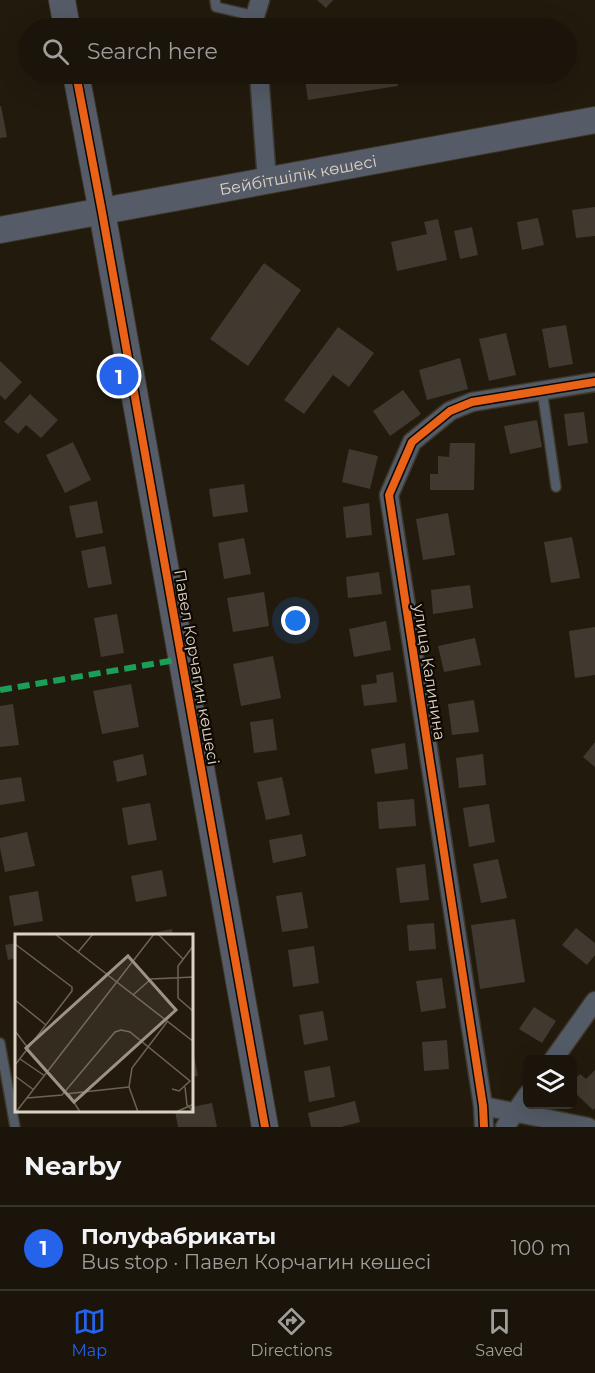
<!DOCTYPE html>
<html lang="en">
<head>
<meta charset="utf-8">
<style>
	:root { --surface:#1a140a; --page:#272118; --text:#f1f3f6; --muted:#9f9e9c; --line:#38332b; --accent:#2563eb }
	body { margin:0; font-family:Montserrat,sans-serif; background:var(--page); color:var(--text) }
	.controls { position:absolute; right:18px; bottom:18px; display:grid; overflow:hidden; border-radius:9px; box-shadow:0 6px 24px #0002 }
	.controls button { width:54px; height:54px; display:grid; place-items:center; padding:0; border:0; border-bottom:2px solid var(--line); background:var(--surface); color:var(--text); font:30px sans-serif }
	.you { position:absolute; left:296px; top:621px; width:21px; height:21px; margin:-15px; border:4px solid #fff; border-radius:50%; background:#1a73e8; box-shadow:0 0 0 9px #1a73e833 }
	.badge { display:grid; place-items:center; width:39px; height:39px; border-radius:50%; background:var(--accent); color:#fff; font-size:20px; font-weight:700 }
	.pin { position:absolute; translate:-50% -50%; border:3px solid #fff; box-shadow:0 2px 6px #0006 }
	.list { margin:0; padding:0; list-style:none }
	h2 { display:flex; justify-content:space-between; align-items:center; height:78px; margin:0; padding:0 24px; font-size:26px }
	h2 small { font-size:20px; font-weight:400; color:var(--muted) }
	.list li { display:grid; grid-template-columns:39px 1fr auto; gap:18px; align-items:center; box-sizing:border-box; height:84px; padding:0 24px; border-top:2px solid var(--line) }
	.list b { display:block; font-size:22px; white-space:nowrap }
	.list p { margin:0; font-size:20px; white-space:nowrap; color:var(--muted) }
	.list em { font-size:20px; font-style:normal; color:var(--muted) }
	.icon { flex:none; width:33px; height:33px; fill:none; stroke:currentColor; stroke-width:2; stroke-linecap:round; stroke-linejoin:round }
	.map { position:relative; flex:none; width:595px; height:1127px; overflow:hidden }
	.search { position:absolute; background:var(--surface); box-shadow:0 6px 24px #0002; left:18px; right:18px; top:18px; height:66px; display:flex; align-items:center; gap:15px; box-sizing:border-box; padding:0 21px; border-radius:33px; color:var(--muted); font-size:22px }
	.sheet { height:162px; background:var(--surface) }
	nav { display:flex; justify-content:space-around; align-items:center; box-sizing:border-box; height:84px; border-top:2px solid var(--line); background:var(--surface); font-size:16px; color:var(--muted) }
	nav a { display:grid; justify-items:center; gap:3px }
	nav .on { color:var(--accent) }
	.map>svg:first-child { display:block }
	.building { fill:#40392f }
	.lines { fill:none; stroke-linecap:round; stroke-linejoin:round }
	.lane-casing { stroke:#3e372c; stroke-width:12 }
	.street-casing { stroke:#3e372c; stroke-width:21 }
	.secondary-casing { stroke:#3e372c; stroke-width:28 }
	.lane { stroke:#535b66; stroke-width:9 }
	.street { stroke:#535b66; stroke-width:18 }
	.secondary { stroke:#565c67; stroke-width:26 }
	.quiet { stroke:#1a9f57; stroke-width:6; stroke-dasharray:12 6; stroke-linecap:butt }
	.cycleway-casing { stroke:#0e0802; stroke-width:11 }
	.cycleway { stroke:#ea6118; stroke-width:8 }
	.labels { text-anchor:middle; stroke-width:4.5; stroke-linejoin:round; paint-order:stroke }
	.street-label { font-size:16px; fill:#ddd3c5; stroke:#0e0802 }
	.inset-road { fill:none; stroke:#6d6457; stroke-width:1.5 }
	.view { fill:#9c9285; fill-opacity:0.15; stroke:#9c9285; stroke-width:3 }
	.inset-edge { fill:none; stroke:#ddd3c5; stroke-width:3 }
</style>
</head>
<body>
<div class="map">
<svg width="595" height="1127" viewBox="0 0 595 1127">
	<rect width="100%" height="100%" fill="#221a0d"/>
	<path class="building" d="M317,0H333L326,8Z
		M304,74H396L398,86L308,100Z
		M0,106H1L7,137L0,138Z
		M595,207V236L576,238L572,210Z
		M538,218L544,245L522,250L517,222Z
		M438,219L447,260L397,271L391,242L427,234L424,222Z
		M472,227L478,255L460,259L454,231Z
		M264,263L301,290L248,366L210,339Z
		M566,325L573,364L549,368L542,329Z
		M338,327L374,353L349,387L333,375L304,414L284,400Z
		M506,333L516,375L489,381L479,339Z
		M460,358L468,389L427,400L419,370Z
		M0,361L22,382L5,400L0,395Z
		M403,390L421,414L390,436L373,411Z
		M30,394L58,420L41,438L26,425L18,434L4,422Z
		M584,412L588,443L568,446L564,414Z
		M537,420L542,447L510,454L504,426Z
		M73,442L91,480L65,493L46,455Z
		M450,443H475L474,490H430V474H438V456L449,457Z
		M349,449L378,456L370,489L342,482Z
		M244,484L248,512L213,517L209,489Z
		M97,501L103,533L76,538L69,506Z
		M369,503L372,535L346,538L343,507Z
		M448,513L455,555L423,560L416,519Z
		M572,537L580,578L551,583L544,542Z
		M244,538L251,574L224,579L218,543Z
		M105,546L112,584L88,588L81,551Z
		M379,572L382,594L348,598L346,577Z
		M470,585L473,608L433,614L431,590Z
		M264,592L269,626L233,632L227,598Z
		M117,614L124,653L101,657L94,618Z
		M386,621L391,650L354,657L349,629Z
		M595,627V675L575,678L569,631Z
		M475,638L481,665L444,672L438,646Z
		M273,656L281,698L241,706L233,664Z
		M393,672L397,702L364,706L361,685L377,683L376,675Z
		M131,684L139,727L102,734L93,691Z
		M474,700L479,732L452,735L448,704Z
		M13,704L19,745L0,747V706Z
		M273,719L277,750L254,753L250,722Z
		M595,742V767L583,757Z
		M405,743L408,769L375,774L371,749Z
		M143,754L147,775L117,782L113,761Z
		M483,754L486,785L459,788L456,758Z
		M21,777L25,801L0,805V780Z
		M282,777L290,815L266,820L257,782Z
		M414,799L416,826L379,829L377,802Z
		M150,803L157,840L128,845L122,808Z
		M489,804L495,842L469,847L463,808Z
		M27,832L35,866L5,872L0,848V838Z
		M302,834L306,856L273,863L269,840Z
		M498,859L507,898L481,903L473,864Z
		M425,864L429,900L400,903L396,868Z
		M162,870L167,896L136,902L131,876Z
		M38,891L43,921L14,926L9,896Z
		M302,892L308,928L282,932L276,896Z
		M515,919L525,982L480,989L471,925Z
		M434,923L436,949L409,951L407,925Z
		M576,928L595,943V955L587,965L562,945Z
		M172,929L173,935H147V934Z
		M16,943V958L8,960L5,945Z
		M314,946L319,983L293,987L288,950Z
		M442,978L446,1008L421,1012L416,981Z
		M534,1007L556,1021L542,1043L519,1029Z
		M323,1011L328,1040L304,1045L299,1015Z
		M447,1040L449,1069L424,1071L422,1042Z
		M192,1050H193L198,1076L192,1077Z
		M330,1066L335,1097L309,1102L304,1071Z
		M595,1070V1108L593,1110L572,1090V1082L580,1074L586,1079Z
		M355,1101L360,1122L341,1127H311L308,1113Z
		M212,1103L217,1127H178L175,1111L192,1110V1107Z"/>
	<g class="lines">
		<defs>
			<path id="lane" d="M215,0L216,7L255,16
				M542,390L556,487
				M0,1043L15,1127"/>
			<path id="street" d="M256,28L255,16L260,0
				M259,74L267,181
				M553,1060L595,1001
				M483,1106L588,1127
				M484,1127L483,1106L389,495L412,442L450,411L472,402L595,382
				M505,1127L528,1094"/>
			<g id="secondary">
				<path d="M62,0L67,28"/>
				<path d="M76,74L102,212L265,1127"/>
				<path id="s1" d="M0,230L595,120"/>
			</g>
		</defs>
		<use href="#lane" class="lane-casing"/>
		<use href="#street" class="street-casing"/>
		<use href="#secondary" class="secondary-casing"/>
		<use href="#lane" class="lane"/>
		<use href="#street" class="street"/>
		<use href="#secondary" class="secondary"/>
		<path class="quiet" d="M0,690L182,659"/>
		<defs>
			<path id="cycleway" d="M76,74L102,212L265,1127
				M484,1127L483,1106L389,495L412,442L450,411L472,402L595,382"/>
		</defs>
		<use href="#cycleway" class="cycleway-casing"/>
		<use href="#cycleway" class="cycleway"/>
	</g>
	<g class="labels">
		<g class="street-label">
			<text dy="6" stroke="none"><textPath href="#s1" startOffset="303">Бейбітшілік көшесі</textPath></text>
			<text transform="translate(197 667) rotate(80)" y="6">Павел Корчагин көшесі</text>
			<text transform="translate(430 672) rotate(81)" y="6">улица Калинина</text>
		</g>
	</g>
	<g transform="translate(15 934)">
		<rect width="178" height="178" fill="#221a0d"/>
		<path class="inset-road" d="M40,0L179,108M143,0L168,25M0,10L57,53V57L0,131M179,11L163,32V64L179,78M63,18L78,0M118,61L136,45L179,43M0,66L31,91M0,97L13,114M5,125L30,142M0,142L19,156M170,153L172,171L179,178M50,160L114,153M54,160L65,178M12,164L47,161L100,98L106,96L115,98L175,147L164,157L157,155M1,178L139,0M123,178L114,153L117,134L152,88M161,178L179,170"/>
		<path class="view" d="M113,22L161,76L59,168L11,114Z"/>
		<rect width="178" height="178" class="inset-edge"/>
	</g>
</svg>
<div class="controls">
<button><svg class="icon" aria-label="layers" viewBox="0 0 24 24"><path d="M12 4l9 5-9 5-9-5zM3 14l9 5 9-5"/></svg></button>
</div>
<div class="you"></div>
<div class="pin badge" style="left:119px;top:376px">1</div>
<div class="search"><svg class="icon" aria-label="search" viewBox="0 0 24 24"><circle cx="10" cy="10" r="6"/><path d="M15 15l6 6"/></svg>Search here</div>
</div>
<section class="sheet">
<h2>Nearby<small></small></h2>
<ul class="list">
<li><span class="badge">1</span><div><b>Полуфабрикаты</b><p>Bus stop · Павел Корчагин көшесі</p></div><em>100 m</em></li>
</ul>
</section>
<nav>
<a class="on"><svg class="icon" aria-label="map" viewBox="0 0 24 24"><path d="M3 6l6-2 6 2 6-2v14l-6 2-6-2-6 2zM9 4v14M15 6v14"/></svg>Map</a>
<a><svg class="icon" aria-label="directions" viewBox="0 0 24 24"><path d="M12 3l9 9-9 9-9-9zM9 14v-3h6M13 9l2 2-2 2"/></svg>Directions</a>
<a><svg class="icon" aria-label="saved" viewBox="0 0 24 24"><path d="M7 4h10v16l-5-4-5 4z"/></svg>Saved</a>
</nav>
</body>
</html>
